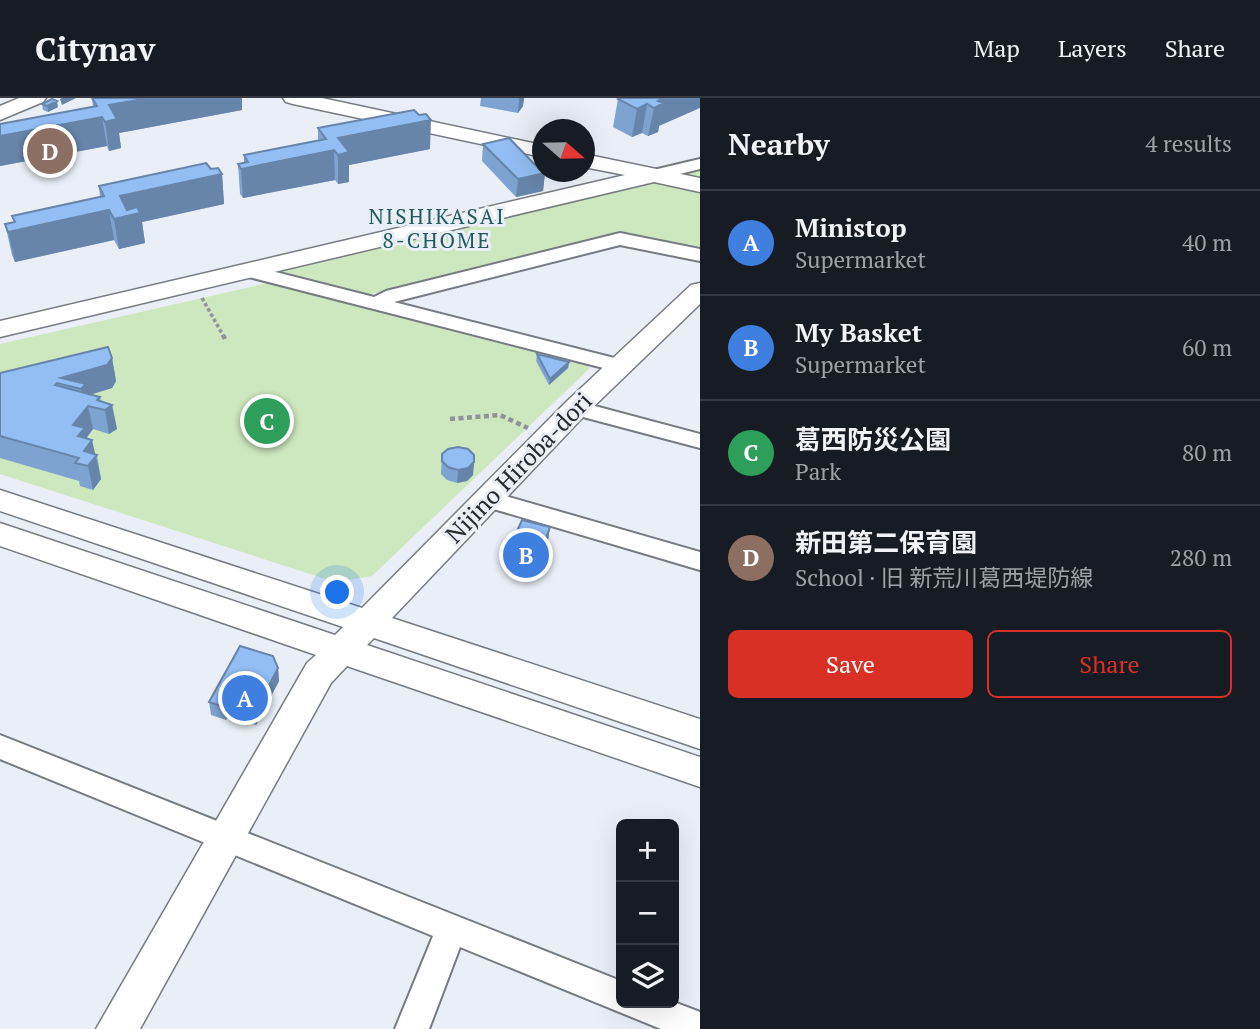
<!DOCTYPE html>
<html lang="en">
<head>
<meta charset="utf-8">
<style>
	:root { --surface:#171b24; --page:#20242c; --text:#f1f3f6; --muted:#9ea1a6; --line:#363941; --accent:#d93025 }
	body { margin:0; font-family:"PT Serif","Noto Sans JP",serif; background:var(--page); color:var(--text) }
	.controls { position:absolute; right:21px; bottom:21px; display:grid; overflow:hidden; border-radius:10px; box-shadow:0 7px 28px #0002 }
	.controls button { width:63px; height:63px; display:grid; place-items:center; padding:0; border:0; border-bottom:2px solid var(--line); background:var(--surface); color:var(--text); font:35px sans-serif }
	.compass { position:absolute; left:532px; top:21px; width:63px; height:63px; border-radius:50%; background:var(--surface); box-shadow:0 7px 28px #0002; rotate:110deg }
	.you { position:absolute; left:338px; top:495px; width:24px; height:24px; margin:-18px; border:5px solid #fff; border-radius:50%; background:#1a73e8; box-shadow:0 0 0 10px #1a73e833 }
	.badge { display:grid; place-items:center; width:46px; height:46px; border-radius:50%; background:var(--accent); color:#fff; font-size:23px; font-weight:700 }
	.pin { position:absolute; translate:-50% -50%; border:4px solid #fff; box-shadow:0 2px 7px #0006 }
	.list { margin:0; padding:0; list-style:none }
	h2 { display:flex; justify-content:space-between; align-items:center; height:91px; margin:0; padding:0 28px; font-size:30px }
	h2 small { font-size:23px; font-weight:400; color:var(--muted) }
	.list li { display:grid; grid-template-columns:46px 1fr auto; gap:21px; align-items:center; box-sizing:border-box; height:105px; padding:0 28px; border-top:2px solid var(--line) }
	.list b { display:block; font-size:26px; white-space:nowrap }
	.list p { margin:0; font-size:23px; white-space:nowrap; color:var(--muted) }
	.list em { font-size:23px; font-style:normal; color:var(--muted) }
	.actions { display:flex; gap:14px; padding:21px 28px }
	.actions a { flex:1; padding:16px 0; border:2px solid var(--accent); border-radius:10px; text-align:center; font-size:24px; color:var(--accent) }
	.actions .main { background:var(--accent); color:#fff }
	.icon { flex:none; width:38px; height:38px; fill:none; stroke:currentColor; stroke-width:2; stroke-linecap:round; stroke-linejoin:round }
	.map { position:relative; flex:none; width:700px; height:931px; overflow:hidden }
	header { display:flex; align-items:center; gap:42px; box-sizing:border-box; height:98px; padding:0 35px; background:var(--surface); border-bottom:2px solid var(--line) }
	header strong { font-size:33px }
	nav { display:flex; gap:38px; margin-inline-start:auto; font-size:24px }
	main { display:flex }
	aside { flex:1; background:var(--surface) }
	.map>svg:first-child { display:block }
	.green { fill:#cde7be }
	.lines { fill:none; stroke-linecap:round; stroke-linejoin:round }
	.minor-casing { stroke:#767b82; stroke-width:4 }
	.tertiary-casing { stroke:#767b82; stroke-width:3 }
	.path-far1 { stroke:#909399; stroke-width:3.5; stroke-dasharray:3.5 2.5; stroke-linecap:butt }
	.path { stroke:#909399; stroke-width:4.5; stroke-dasharray:5 3.5; stroke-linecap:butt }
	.minor { fill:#fff; fill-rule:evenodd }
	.tertiary { fill:#fff; fill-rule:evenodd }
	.wall { fill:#7ea3d1 }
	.shaded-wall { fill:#6785aa }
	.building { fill:#93bef3; stroke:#6785aa; stroke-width:2 }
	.labels { text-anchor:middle; stroke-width:6; stroke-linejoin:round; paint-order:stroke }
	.far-neighbourhood-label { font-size:21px; letter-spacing:2px; fill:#215b60; stroke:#eaeff7 }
	.street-label { font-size:24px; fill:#27292c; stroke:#eaeff7 }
</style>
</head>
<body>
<header>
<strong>Citynav</strong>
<nav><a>Map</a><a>Layers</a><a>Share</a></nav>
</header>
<main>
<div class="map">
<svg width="700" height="931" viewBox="0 0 700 931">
	<rect width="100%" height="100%" fill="#eaeff7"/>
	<path class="green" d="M700,68V149L619,137L363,198L275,176L278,172Z
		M272,184L587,264L589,271L372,478L335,484L0,376V246Z"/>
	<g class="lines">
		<defs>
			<path id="minor" d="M700,61V71L655,82L646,77L649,73Z
				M620,135L700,151V163L620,147L394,204L626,263L629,268L626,273L619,274L241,177L238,173L248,167L374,199L386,193Z
				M576,303L700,336V350L568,315L565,310L568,305Z
				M488,393L700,454V472L480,407L476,401L480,395Z
				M0,637L621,883V905L674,904L700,914V931H661L460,849L429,931H395L433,838L0,661Z"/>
			<path id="tertiary" d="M19,0H46L43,4L0,22V8Z
				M283,0H322L542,47V59L293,6L286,4Z
				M584,56L700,80V94L654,84L0,239V223L625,77L584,69Z
				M700,185V206L586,316L392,520L700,621V651L374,540L367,547L700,659V689L347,568L331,585L140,931H96L307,565L316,557L0,448V425L335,537L343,529L0,413V392L362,510L566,304L691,187Z"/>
		</defs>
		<use href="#minor" class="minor-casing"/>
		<use href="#tertiary" class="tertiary-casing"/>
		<path class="path-far1" d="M202,200L224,239"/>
		<path class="path" d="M223,237L225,241
			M450,321L500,317L528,330"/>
		<use href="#minor" class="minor"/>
		<use href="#tertiary" class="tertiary"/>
	</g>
	<path class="wall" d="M92,0H242V12L119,35L121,50L109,53L107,48L0,68V26L93,9Z
		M481,0H524L523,8L518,15L480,8Z
		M700,0L659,28L658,34L648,38L642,35L632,39L613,29L618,1Z
		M42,6L58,9L48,14L43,12Z
		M318,30L430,51L349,67V84L338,86L335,82L243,100L240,96L238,66L244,65V57L318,43Z
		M483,46L545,75L543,93L516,99L482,63Z
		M211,71L222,76L224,106L142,124L145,145L119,151L114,142L15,164L12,157L5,126L14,124L12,118L100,99L99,88Z
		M537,256L569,264L568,270L549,287L536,263Z
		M112,260L116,283L112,290L90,297L100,299L101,303L112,307L117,331L109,336L93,331L87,339L95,357H97L101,381L93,392L80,388L79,383L0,360V275Z
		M442,356L474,364L473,377L467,383L457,385L447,382L441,376Z
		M550,429L548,442L533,479L504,471L506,458Z
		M278,570L279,583L256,627L228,617L226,622L211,617L209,604Z"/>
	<path class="shaded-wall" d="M62,0H76L62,7L60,1Z
		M149,0H242V12L119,35L121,50L109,53L105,24L109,7Z
		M519,0H524L523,8L518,15Z
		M664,0H700V10L659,28L658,34L648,38L654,10L658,3Z
		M57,3L58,9L48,14L47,8Z
		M647,6L642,35L632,39L637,11Z
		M102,19L107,48L0,68V38Z
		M431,22L430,51L349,67V84L338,86V40Z
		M334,52L335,82L243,100L241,71Z
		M545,75L543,93L516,99L518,81Z
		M222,76L224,106L142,124L145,145L119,151L114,121L120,98Z
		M109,112L114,142L15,164L8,134Z
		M112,260L116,283L112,290L88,297V308L93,331L87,339L88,348L92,342L101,381L93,392L88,368L73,327L85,311L81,291L61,280Z
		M569,264L568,270L549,287L550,281Z
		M112,307L117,331L109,336L105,312Z
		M474,364L473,377L467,383L457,385L458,372Z
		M550,429L548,442L533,479L536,467Z
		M278,570L279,583L256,627L255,615Z
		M227,605L228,617L226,622L224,609Z"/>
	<path class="building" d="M92,0H149L109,7L117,21L105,24L102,19L0,38V26L97,8Z
		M620,0H664L658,3L663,5L654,10L647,6L637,11L618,1Z
		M52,1L57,3L47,8L42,6Z
		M414,12L419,17L426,16L431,22L338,40L349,54L338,57L334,52L241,71L238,66L248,64L244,57L326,41L318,30Z
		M509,40L542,74L545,75L518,81L483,46Z
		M206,65L211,71L218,70L222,76L120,98L127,112L137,109L140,115L114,121L109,112L8,134L5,126L15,124L12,118L104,98L99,88Z
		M108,249L112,260L107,267L61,280L86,286L81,291L57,285L55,287L100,299L97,302L112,307L105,312L88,308L73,327L85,330L78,338L92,342L84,353L97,357L88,368L75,365L79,360L0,338V275Z
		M537,256L569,264L550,281Z
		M458,349L468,351L474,357V364L468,370L458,372L448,369L442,363V356L448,351Z
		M522,422L550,429L536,467L506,458Z
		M240,548L273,558L278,570L255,615L227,605L224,609L209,604Z"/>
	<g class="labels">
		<g class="far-neighbourhood-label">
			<text x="437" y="126">NISHIKASAI<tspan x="437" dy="24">8-CHOME</tspan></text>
		</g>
		<g class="street-label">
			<text transform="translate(519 370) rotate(-46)" y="8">Nijino Hiroba-dori</text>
		</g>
	</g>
</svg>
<div class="controls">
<button>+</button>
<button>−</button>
<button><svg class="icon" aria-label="layers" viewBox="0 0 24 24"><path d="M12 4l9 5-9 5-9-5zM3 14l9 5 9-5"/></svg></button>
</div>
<svg class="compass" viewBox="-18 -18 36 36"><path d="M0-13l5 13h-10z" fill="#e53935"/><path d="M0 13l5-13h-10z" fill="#9ea1a6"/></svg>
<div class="you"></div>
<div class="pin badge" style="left:245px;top:600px;background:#3f7fe0">A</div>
<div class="pin badge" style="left:526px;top:457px;background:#3f7fe0">B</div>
<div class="pin badge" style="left:267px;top:323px;background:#2e9e5b">C</div>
<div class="pin badge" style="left:50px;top:53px;background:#8d6e63">D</div>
</div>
<aside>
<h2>Nearby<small>4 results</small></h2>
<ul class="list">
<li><span class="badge" style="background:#3f7fe0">A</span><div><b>Ministop</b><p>Supermarket</p></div><em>40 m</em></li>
<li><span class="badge" style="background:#3f7fe0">B</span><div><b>My Basket</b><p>Supermarket</p></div><em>60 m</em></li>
<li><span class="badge" style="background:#2e9e5b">C</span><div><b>葛西防災公園</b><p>Park</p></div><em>80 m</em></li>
<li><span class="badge" style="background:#8d6e63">D</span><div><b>新田第二保育園</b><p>School · 旧 新荒川葛西堤防線</p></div><em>280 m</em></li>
</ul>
<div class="actions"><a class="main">Save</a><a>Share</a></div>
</aside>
</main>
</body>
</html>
